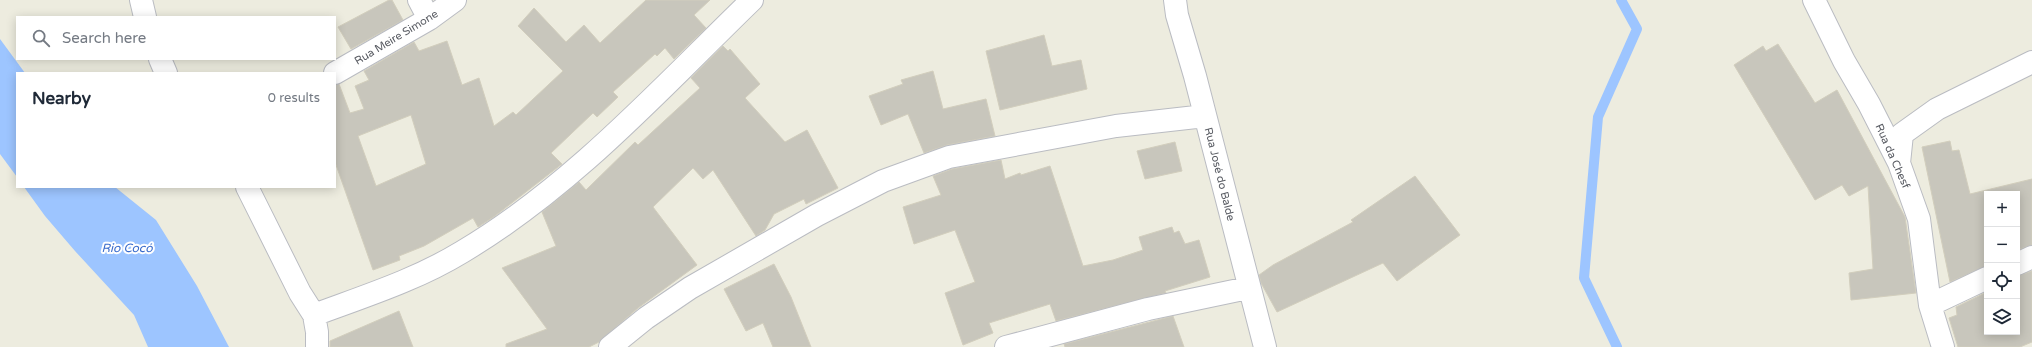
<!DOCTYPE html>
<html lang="en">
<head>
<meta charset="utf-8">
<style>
	:root { --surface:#fff; --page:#f6f6f7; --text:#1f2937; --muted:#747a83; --line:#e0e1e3 }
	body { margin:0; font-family:"Varela Round",sans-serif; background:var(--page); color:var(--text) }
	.controls { position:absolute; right:12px; bottom:12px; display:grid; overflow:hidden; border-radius:0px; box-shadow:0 2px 10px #0003 }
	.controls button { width:36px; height:36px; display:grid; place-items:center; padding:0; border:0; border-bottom:1px solid var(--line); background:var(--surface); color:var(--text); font:20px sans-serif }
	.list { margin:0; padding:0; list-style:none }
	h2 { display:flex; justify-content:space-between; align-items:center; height:52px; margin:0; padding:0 16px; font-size:17px }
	h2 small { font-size:13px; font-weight:400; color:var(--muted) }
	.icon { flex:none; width:22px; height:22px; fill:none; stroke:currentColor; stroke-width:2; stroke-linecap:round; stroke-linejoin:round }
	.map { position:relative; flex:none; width:2032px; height:347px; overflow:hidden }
	.search { position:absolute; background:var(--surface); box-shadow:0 2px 10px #0003; left:16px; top:16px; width:320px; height:44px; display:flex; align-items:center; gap:10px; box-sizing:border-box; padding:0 14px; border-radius:0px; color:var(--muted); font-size:15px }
	.panel { position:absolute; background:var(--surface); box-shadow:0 2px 10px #0003; left:16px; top:72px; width:320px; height:116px; border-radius:0px }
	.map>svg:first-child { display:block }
	.water { fill:#9dc5ff }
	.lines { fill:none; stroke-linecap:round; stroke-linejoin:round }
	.stream { stroke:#9dc5ff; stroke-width:10 }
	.building { fill:#c8c6bc; stroke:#d2cebd; fill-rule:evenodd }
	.minor-casing { stroke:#babcc2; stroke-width:24 }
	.minor { stroke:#fff; stroke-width:22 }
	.labels { text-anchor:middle; stroke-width:4; stroke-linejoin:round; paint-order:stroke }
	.street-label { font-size:11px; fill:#585b62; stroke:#fff }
	.water-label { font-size:12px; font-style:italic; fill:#3769ca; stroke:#fff }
</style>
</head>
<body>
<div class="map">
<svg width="2032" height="347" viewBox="0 0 2032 347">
	<rect width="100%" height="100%" fill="#edecdf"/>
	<path class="water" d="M0,39L25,73H17V177L0,154Z
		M24,187H115L156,220L197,286L229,347H148L134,315L75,251L45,216Z"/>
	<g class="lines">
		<path class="stream" d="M1617,347L1584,278L1598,117L1637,29L1621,0"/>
	</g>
	<path class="building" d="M389,0H392L403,20L351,49L338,27Z
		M646,0H710L694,15L706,28L674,59L665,48L657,56L655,54L613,92L618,97L597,117L593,113L551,153L562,164L495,216L478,227L473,218L424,246L399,256L400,260L373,270L335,162V85L339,84L350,113L364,109L355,86L369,80L364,71L414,42L419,51L447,41L462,85L479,78L494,126L513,112L516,115L563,71L518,26L534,8L566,42L584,25L600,43ZM411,115L426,164L376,186L358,136Z
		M1044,35L1052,66L1081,60L1087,89L1000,110L986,51Z
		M1778,44L1815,103L1837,90L1905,217L1916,293L1851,300L1849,273L1873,269L1868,186L1849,196L1842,185L1815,200L1734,65L1763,46L1766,51Z
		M723,46L728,51L730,49L760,84L745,98L785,142L807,130L838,188L806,204L804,199L774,214L765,230L756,236L713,170L703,179L693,168L653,207L697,265L638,308L599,342L589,347H506V344L547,329L502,268L556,246L542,212L579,182L586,190L635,142L638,145L700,88L691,78Z
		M933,71L943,109L986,99L995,136L947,145L924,153L908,114L881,125L869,96L903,84L901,80Z
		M1950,141L1952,151L1959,150L1970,194L2032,179V245L2017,250V194H1987V266L1950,282L1922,147Z
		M1175,142L1182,171L1145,179L1137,151Z
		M1001,160L1005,179L1020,173L1021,175L1050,166L1083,266L1113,260L1143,250L1139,237L1172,227L1174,233L1179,231L1185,244L1199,240L1210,277L1165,291L1166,293L1056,321L1050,304L989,323L993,333L963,345L945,293L975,282L955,230L914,244L903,207L941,195L933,176L952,169Z
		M1415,176L1460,235L1397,281L1383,263L1277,312L1261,283L1259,275L1273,265L1353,222L1351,220Z
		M774,264L791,297L811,347H773L763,323L746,331L724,289Z
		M2032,271V342L2020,347H1958L1949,318L1957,315L1956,307L1987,292V332H2017V276Z
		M399,311L413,347H330V341Z
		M1173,316L1184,347H1065L1064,344Z"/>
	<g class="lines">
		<defs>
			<path id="minor" d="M141,0L145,17
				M419,0L429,19
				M1175,0L1177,15L1195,76L1265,347
				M1814,0L1844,61L1869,104L1899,163L1919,219L1930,305L1943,347
				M160,59L166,73
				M335,73L429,19L455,0
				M1899,163L1902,134L1937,109L2032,62
				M247,187L300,293L314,315L317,332V347
				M2017,264L2032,257
				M1930,305L1987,278
				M314,315C365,296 416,280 462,252C573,186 660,89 752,0
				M610,347L646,318L690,288L817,215L883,181L949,157L1116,126L1205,116
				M1006,347L1148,309L1248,288"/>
		</defs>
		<use href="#minor" class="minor-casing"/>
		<use href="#minor" class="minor"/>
	</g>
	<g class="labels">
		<g class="street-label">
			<text transform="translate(396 37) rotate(-31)" y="4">Rua Meire Simone</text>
			<text transform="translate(1893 156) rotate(66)" y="4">Rua da Chesf</text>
			<text transform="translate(1220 174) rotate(76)" y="4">Rua José do Balde</text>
		</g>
		<g class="water-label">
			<text x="127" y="252">Rio Cocó</text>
		</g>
	</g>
</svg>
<div class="controls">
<button>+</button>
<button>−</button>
<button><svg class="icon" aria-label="locate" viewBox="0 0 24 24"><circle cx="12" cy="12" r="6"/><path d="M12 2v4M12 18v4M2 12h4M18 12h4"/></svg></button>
<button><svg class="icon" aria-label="layers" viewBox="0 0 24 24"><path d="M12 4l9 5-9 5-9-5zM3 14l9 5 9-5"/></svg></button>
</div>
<div class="search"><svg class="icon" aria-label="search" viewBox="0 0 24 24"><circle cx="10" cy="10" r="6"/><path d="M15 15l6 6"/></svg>Search here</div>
<section class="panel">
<h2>Nearby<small>0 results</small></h2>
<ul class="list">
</ul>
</section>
</div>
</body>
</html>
